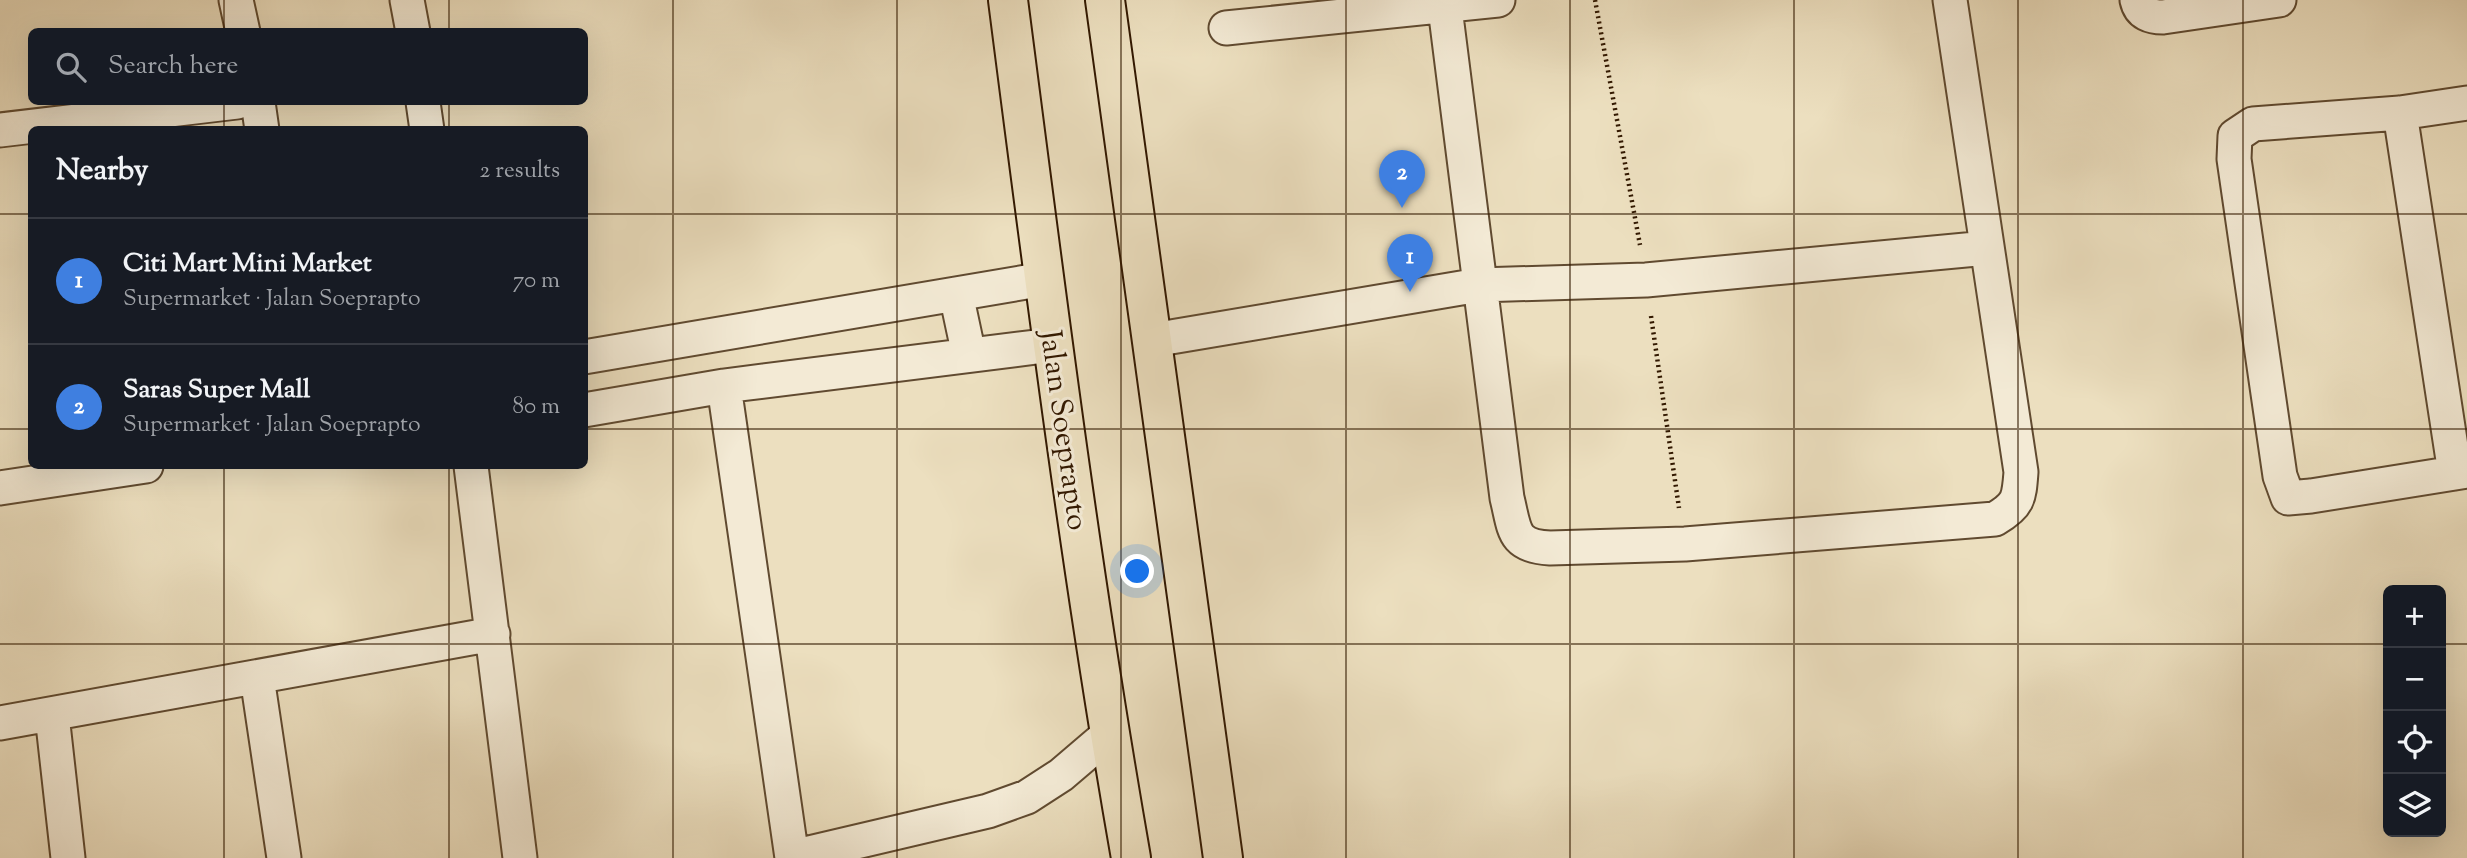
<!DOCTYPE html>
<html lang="en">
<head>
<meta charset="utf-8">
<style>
	:root { --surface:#171b24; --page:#242831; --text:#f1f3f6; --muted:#9ea1a6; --line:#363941; --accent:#ea580c }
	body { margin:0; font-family:"Sorts Mill Goudy",serif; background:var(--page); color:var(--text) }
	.controls { position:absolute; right:21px; bottom:21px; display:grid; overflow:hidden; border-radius:10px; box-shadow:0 7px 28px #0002 }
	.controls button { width:63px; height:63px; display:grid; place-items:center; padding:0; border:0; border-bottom:2px solid var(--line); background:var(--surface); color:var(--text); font:35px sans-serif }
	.you { position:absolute; left:1138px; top:572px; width:24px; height:24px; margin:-18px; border:5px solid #fff; border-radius:50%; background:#1a73e8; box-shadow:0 0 0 10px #1a73e833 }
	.badge { display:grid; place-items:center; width:46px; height:46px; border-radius:50%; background:var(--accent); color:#fff; font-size:23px; font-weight:700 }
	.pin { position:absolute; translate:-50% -58px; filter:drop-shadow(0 2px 4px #0008) }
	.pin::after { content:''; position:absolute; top:37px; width:24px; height:21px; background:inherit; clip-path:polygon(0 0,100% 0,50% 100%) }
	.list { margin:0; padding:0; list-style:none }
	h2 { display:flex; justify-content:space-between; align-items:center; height:91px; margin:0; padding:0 28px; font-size:30px }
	h2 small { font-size:23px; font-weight:400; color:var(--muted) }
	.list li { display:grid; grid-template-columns:46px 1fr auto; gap:21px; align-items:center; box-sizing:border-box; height:126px; padding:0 28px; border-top:2px solid var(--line) }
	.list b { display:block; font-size:26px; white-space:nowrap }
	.list p { margin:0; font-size:23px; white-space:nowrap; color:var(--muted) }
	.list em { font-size:23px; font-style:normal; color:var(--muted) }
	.icon { flex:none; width:38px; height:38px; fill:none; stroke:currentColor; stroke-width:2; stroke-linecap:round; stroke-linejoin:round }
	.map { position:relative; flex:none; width:2467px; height:858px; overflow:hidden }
	.search { position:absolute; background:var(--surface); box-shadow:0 7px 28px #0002; left:28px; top:28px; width:560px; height:77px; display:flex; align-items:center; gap:18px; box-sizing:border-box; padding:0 24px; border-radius:10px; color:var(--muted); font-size:26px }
	.panel { position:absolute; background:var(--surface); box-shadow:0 7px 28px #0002; left:28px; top:126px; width:560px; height:343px; border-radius:10px }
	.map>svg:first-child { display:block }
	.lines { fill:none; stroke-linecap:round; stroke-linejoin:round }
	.street-casing { stroke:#604a30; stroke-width:37 }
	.highway-casing { stroke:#321800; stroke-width:42 }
	.path { stroke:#321800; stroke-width:4.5; stroke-dasharray:2 3.5; stroke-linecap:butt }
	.street { stroke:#f3ead5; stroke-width:33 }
	.highway { stroke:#ecdfbf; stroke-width:38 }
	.grid { fill:none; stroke:#321800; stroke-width:2; stroke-opacity:0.55 }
	.labels { text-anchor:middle; stroke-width:6; stroke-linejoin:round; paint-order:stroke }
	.street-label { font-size:30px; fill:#321800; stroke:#f3ead5 }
</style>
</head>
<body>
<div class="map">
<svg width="2467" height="858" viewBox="0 0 2467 858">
	<rect width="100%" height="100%" fill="#ecdfbf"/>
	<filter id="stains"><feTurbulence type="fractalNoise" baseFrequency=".00286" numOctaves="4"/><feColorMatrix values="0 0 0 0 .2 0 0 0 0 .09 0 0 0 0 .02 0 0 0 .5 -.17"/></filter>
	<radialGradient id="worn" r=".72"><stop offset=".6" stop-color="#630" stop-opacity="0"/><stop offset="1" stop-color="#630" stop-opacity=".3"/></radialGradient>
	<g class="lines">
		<defs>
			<path id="street" d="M236,0L243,32
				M407,0L413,32
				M1444,0L1507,498C1515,530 1512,546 1550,548L1685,544L1995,519C2019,505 2019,498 2021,472L1950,0
				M2137,0C2140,14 2151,17 2163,17L2279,0
				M1226,28L1498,0
				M258,102L262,130
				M423,102L427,130
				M2467,103L2400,113L2253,124L2235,136L2234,159L2280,476L2288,498L2311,496L2467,471
				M2400,113L2455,473
				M0,130L237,102
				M956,294L969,355
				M1153,340L1479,285L1646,280L1987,248
				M584,357L1044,279
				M724,386L792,858
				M584,410L724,386L1052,345
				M471,466L520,858
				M0,488L146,466
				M257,677L284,858
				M52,715L68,858
				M0,723L493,634
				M792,857L988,811L1027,797L1061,775L1109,734"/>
			<path id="highway" d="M1008,0C1045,287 1081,573 1131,858
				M1105,0L1223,858"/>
		</defs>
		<use href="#street" class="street-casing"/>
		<use href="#highway" class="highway-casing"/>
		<path class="path" d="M1595,0L1640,245
			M1651,316L1679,508"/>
		<use href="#street" class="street"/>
		<use href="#highway" class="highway"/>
	</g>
	<path class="grid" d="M224,0V32M449,0V32M673,0V858M897,0V858M1121,0V858M1346,0V858M1570,0V858M1794,0V858M2018,0V858M2243,0V858M224,102V130M449,102V130M0,214H32M584,214H2467M0,429H32M584,429H2467M224,466V858M449,466V858M0,644H2388M2441,644H2467"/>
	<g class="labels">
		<g class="street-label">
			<text transform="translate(1065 430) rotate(82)" y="10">Jalan Soeprapto</text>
		</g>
	</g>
	<rect width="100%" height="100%" filter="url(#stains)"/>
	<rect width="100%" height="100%" fill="url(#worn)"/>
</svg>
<div class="controls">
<button>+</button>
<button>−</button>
<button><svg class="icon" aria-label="locate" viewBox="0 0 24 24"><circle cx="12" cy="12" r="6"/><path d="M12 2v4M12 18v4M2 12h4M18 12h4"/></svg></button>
<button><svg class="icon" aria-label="layers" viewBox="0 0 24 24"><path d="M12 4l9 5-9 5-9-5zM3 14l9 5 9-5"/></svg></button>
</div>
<div class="you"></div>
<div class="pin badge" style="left:1410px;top:292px;background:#3f7fe0">1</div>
<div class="pin badge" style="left:1402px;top:208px;background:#3f7fe0">2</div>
<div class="search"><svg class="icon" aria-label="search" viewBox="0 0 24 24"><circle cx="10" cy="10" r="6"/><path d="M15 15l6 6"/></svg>Search here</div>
<section class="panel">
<h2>Nearby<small>2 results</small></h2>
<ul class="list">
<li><span class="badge" style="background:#3f7fe0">1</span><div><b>Citi Mart Mini Market</b><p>Supermarket · Jalan Soeprapto</p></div><em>70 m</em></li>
<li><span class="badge" style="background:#3f7fe0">2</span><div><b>Saras Super Mall</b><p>Supermarket · Jalan Soeprapto</p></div><em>80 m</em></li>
</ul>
</section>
</div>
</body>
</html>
